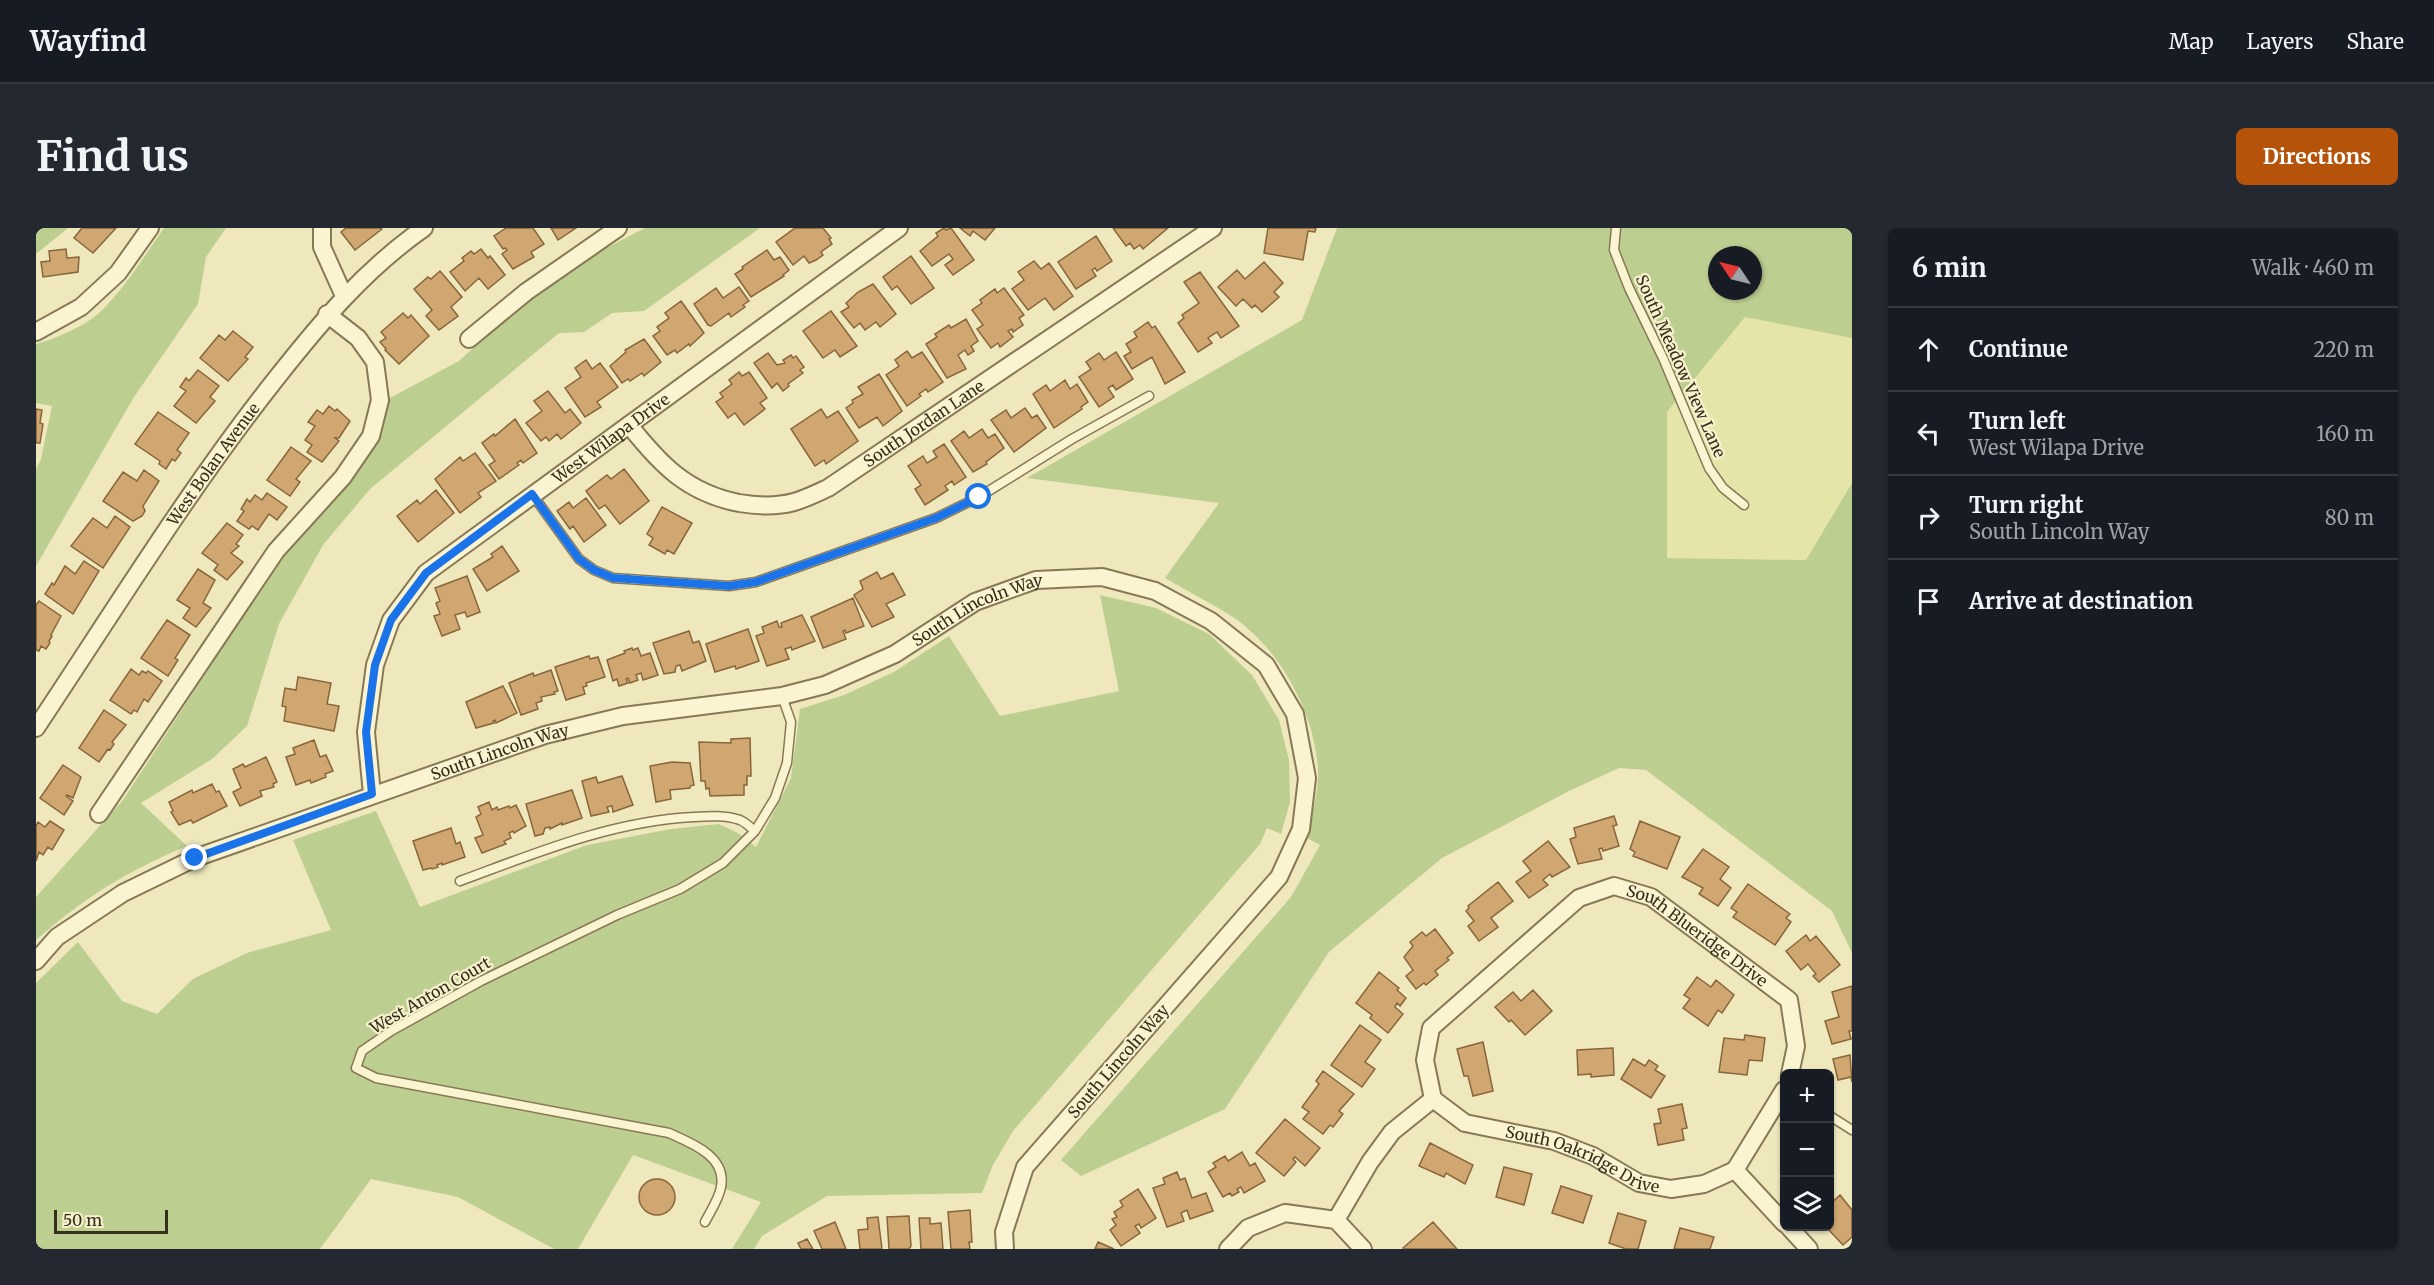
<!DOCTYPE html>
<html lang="en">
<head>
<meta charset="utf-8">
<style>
	:root { --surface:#171b24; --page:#242831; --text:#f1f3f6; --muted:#9ea1a6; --line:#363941; --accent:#b45309 }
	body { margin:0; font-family:Merriweather,serif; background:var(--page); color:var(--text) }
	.controls { position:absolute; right:18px; bottom:18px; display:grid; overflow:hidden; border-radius:9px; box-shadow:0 2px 4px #0004 }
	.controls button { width:54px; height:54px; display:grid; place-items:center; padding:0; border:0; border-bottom:2px solid var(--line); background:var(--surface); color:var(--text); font:30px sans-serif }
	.compass { position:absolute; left:1672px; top:18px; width:54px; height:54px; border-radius:50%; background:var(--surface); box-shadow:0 2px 4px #0004; rotate:305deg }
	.scale { position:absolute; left:18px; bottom:15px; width:114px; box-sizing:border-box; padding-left:6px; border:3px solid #372d1b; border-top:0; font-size:16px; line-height:21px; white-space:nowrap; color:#372d1b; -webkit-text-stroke:4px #f7f1cd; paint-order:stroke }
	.stop { position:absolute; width:18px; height:18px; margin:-14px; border:4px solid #1a73e8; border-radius:50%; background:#fff }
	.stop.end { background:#1a73e8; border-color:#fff; box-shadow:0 2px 6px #0008 }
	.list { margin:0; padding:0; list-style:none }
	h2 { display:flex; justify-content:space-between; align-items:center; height:78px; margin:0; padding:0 24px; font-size:26px }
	h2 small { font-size:20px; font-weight:400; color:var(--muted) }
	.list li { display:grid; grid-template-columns:39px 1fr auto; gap:18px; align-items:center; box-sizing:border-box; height:84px; padding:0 24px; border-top:2px solid var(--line) }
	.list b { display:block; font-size:22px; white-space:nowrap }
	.list p { margin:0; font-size:20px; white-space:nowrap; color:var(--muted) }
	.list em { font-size:20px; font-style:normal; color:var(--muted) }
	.icon { flex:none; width:33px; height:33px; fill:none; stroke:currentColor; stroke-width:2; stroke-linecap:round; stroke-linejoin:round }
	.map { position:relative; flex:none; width:1816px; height:1021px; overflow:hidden; border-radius:9px }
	header { display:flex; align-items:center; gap:36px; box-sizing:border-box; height:84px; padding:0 30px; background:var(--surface); border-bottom:2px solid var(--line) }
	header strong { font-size:28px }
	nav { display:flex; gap:33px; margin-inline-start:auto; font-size:21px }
	.intro { display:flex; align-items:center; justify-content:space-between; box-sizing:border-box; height:144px; padding:0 36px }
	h1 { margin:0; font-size:42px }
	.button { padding:15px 27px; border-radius:9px; background:var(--accent); color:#fff; font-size:21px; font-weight:700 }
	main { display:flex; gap:36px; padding:0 36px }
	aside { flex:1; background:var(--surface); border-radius:9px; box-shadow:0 2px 4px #0004 }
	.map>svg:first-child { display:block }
	.farmland { fill:#e5e5aa }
	.green { fill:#bdce91; fill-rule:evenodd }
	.building { fill:#d0a771; stroke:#88653a; stroke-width:1.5 }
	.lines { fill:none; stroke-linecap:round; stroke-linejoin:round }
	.service-casing { stroke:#887856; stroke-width:11 }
	.minor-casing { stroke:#887856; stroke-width:20 }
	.service { stroke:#faf4d0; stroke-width:8 }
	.minor { stroke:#faf4d0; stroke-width:16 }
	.route { stroke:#1a73e8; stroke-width:8 }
	.labels { text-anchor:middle; stroke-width:4.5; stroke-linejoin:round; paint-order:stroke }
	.street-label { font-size:16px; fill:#372d1b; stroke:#f7f1cd }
</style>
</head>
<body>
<header>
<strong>Wayfind</strong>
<nav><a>Map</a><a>Layers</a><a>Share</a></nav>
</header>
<div class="intro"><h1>Find us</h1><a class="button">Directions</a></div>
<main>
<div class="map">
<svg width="1816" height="1021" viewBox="0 0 1816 1021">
	<rect width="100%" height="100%" fill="#efe8bd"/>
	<path class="farmland" d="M1709,88L1816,110V255L1770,332L1631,330V184Z"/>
	<path class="green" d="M0,0H32L0,26Z
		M128,0H190L170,29L162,76L98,169L0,338V241L5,231L16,178L0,175V116C18,111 49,98 63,85C86,64 110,26 128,0Z
		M609,0H724L608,83L576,85L548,104L523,105L334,261L287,317L243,396L211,498L176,531L105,575L151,618C91,643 49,669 0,712V669L87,572L248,326L314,253L344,210L350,172L423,133L472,88L555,28Z
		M1301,0H1816V110L1709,89L1631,184V330L1770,332L1816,255V725L1796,683L1610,542L1583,540L1533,563L1406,630L1293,724L1189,881L1045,948L1025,932L1255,669L1284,617L1271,610C1275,590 1283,562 1282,542C1279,485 1244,421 1197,389C1175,375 1151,363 1129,350L1183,275L991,250L1266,92ZM1681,27H1717V63H1681Z
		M1064,367L1120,380L1173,406L1216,447L1243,492L1253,532L1254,574L1245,606L1231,600L1224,616L977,903L957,937L946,965L791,968L726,1008L718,1021H696L725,974L597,927L542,1021H518L422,969L335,951L284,1021H0V755L42,714L86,773L121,786L157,751L211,725L295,702L257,612L340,583L384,679L551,617L635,601L683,596L702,605L720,619L755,550L764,481L808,467L858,444L913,408L964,488L1083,463Z"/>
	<path class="building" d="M46,0H80L57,25L38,10Z
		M310,0H345L346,1L319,22L305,4Z
		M470,0H497L508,16L495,24L498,29L477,41L466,26L471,22L469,20L467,21L458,8Z
		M515,0H540L522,12Z
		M759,0H787L795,10L793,11L796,16L785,24L787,27L780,32L773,35L768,28L757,37L740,14Z
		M908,0L910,2L915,0L938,32L917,47L909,37L917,31L913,26L896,38L884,23L902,8L900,5Z
		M924,0H959L949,12L937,3L934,8Z
		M1077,0H1132L1107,21L1104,17L1098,21L1094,15L1090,18Z
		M1232,0H1280L1279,4L1272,3L1267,32L1228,25Z
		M1060,8L1076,33L1061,43L1059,40L1056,42L1060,48L1040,61L1022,34Z
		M30,21L31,30L43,29L42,44L7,49L5,34L14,33L13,23Z
		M445,21L452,30L454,28L469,47L452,61L443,50L429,63L414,44L428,33L426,30L435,23L438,26Z
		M731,22L738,32L744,29L753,42L747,47L748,48L715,69L699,46L707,41L706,39Z
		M875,28L898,60L875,76L861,58L856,62L847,49Z
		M998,33L1005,41L1013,35L1037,68L1018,82L1009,70L992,82L976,61L988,52L982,44Z
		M1228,34L1247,55L1238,64L1243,69L1226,84L1219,77L1216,80L1207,71L1200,78L1182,59L1201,42L1209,51Z
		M404,43L426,69L415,79L422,88L403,102L390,88L396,82L378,61L392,49L395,51Z
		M1164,44L1203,98L1185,110L1181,104L1172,110L1176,115L1162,124L1142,95L1148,90L1146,87L1163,75L1148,54Z
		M837,56L860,86L844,99L840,94L829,102L824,95L818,100L805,84L813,79L810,75L822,64Z
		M703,59L713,73L707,77L709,79L695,89L693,85L675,98L672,97L658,76L680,60L687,70Z
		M968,60L988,87L983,90L987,97L977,104L976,101L972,103L977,109L964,119L962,115L955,120L941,101L947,97L936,82L946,75L944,72L959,61L961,65Z
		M645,73L668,105L654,118L653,116L641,125L639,122L631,127L617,108L624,103L621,99L633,90L629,85Z
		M795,83L821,118L804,129L799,122L787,130L767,103Z
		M367,85L372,90L375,87L393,108L363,136L349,122L350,121L344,114L350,110L345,104Z
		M930,91L942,113L935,118L938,123L932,127L929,122L922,127L930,141L911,150L890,116L901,109L899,106L913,97L915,100Z
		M1112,94L1116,100L1119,98L1149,144L1129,156L1116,129L1096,141L1088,128L1095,124L1090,116L1101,109L1098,104Z
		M197,103L217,119L209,129L212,131L192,153L164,130L183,107L189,112Z
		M608,111L625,134L608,148L606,145L594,153L592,151L586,155L574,138L590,124L589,122Z
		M871,123L876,130L886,124L907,154L892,164L890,161L883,166L885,168L871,178L850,147L863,138L859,132Z
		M1080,124L1097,151L1080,162L1077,157L1072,160L1078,169L1063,179L1043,149L1055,141L1050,134L1063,125L1068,132Z
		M732,125L741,137L749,135L747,132L755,127L757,130L760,128L768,139L764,142L767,145L752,156L753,158L747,163L741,155L736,160L718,135Z
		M550,132L556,141L564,135L582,159L561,174L565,179L549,189L529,160L545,149L539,140Z
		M162,142L183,158L174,169L179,173L160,195L138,178L150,163L144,159L150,150L153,153Z
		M703,144L706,148L713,144L731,170L724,175L729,181L708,197L699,185L692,190L680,174L687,169L684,165L696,156L693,152Z
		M843,146L866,183L847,198L841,189L823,200L810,180L817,175L816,172L827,166L822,159Z
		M1029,152L1034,161L1041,156L1052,174L1045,179L1046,181L1018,200L997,166L1010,157L1014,163Z
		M512,163L529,185L534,181L545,195L525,211L521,206L513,213L510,209L505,213L490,195L506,183L498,173Z
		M293,178L299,183L301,181L314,193L303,210H299L303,213L286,234L271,224L276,217L269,212L279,198L272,194L281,182L287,186Z
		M989,180L996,190L1001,187L1010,200L978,224L955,192L970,182L975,190Z
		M0,181L6,182L4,195L7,196L4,215H0Z
		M785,181L791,190L802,183L822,213L790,236L788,232L779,238L755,201Z
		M122,184L153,205L141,222L145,225L139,233L136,231L130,241L123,236L124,233L99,216Z
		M479,191L501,225L487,235L485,232L481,235L483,237L463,251L453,237L459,233L446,215L458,206L459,208Z
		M946,201L952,210L959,206L968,220L950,234L951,236L937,244L915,213L928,203L933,210Z
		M908,216L930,249L918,257L916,253L909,258L912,262L889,277L879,261L885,257L872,238L887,228L891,235L901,229L897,223Z
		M255,219L275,233L260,251L264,254L254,268L231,252Z
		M439,225L460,253L442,265L445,269L424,285L399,251L424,229L427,233Z
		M588,241L613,273L584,296L569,277L563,281L550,263L571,247L575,251Z
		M108,242L123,253L107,278L109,283L106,288L97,293L67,273L87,244L101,253Z
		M400,262L418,285L382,314L361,288L381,272L384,276Z
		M231,265L251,279L241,292L233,286L222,302L216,298L213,301L201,293L208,283L205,281L211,271L214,274L219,267L226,272Z
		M550,270L570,297L548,314L537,298L534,301L521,283L533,274L537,280Z
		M626,279L656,295L638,326L631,322L629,326L613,317L617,310L611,306Z
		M79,288L94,299L67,340L35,318L57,290L71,300Z
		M191,295L207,307L200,316L203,318L195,325L207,334L191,352L178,342L182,337L166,325Z
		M466,318L483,343L451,363L437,341L457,329L455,326Z
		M48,333L63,343L37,386L9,366L16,355L18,357L29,338L39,346Z
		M162,341L179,352L167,375L175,380L160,399L147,390L154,380L141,372Z
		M841,344L845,351L857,345L869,367L850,376L858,389L836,399L818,367L827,361L824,353Z
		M431,348L444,384L431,389L429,384L419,387L424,401L406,408L398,388L404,386L400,375L404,373L399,360Z
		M817,370L828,398L810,405L809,402L807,403L810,411L787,420L775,389Z
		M3,373L25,388L15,407L16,408L13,413L14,415L10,421L5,418L3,423L0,422V377Z
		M766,387L779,413L756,422L755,419L749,421L753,431L731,438L720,408L728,405L726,399L741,393L743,399H746L745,395Z
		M131,392L154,407L139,430L142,432L132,448L105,430Z
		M712,401L723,433L700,441L699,438L679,444L670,416Z
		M653,403L657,415L663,413L670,433L646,443L644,437L640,438L639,444L628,446L617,415Z
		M596,420L597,422L602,420L605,428L614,425L622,447L607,452L605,445L600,447L602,452L594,455L592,450L590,451L592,455L583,458L581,451L577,453L571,432L589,425L588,423Z
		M553,428L554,431L562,429L569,449L550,455L551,458L547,459L549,466L530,472L519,439Z
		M95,441L103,447L106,443L110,445L112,443L126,453L112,474L108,471L101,484L98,482L95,486L74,472Z
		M515,442L522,463L518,464L519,466L505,469L506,473L500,475L502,481L485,487L473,455L497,445L498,448Z
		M262,449L295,455L291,476L303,478L298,503L248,493L250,479L246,478L249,460L260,462Z
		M467,458L481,485L460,495L459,492L457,493L458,495L440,500L430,474Z
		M68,482L90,497L76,514L78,516L74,522L72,521L63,534L43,520Z
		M714,510L715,548H711V557H708V567L674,568L673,560L670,561L669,553H665L663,514L695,515V511Z
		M278,512L284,529L290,527L297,543L289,546L290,549L275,555L274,552L260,557L250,529L259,526L257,520Z
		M230,529L241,554L237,556L238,559L224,563L226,568L204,578L197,564L205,560L197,541L207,536L209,539Z
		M636,534L654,535L658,557L654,558V560L634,562L635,571L620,574L614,538Z
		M27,537L45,549L37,570L31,567L30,568L37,573L28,587L4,570Z
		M586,548L597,577L577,584L576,578L571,579L573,584L555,588L546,553L560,549L562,555Z
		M176,556L180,564L183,563L191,578L157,595L155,592L143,597L135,584L137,583L133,574L156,562L157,565Z
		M536,562L546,590L526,597V595L514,601V599L509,600L507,606L499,608L490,576Z
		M453,574L456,582L461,579L462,582L473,578L474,580L480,577L490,598L478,605L477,603L473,605L475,610L468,613L470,616L446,625L439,610L447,607L440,589L445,586L442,579Z
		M1578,588L1581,597L1577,598L1583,618L1567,623L1566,620L1563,621L1566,631L1542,636L1534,611L1540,609L1538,600Z
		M14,593L28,602L16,622L12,619L7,627L3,624L0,633V598L2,594L9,599Z
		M1604,593L1644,609L1631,641L1597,628L1599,624L1594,621Z
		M415,600L420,616L424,614L429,629L406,637V635L401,637L402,639L396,641L395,640L387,642L377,613Z
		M1512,613L1534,639L1516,649L1514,646L1507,652L1512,657L1493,670L1480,654L1495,643L1487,633Z
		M1667,621L1693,639L1684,651L1695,660L1682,678L1663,666L1667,660L1646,649Z
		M1462,654L1477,673L1455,690L1462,699L1443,713L1432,698L1438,693L1430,683L1433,680L1432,678Z
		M1712,656L1754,686L1750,690L1755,694L1739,717L1697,689L1701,684L1695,680Z
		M1399,701L1417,725L1411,730L1413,732L1399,743L1402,747L1390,757L1388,755L1380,761L1370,748L1377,742L1368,729L1377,718L1374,714L1386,704L1390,708Z
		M1770,707L1774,713L1780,708L1804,737L1783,754L1777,748L1780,746L1772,736L1765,742L1750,723Z
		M1343,744L1363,760L1361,762L1370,770L1364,778L1361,775L1359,779L1367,786L1352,805L1334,790L1336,787L1320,775Z
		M1661,749L1675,759L1680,752L1698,767L1686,785L1682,782L1672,798L1647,780L1654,771L1648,767Z
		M1816,758V803H1813L1815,811L1796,816L1789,793L1803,789L1796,764Z
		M1497,762L1516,783L1489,807L1475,792L1473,794L1459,779L1477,764L1485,773Z
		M1324,797L1345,812L1329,834L1339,841L1326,859L1295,837Z
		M1709,807L1729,810L1726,833L1713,832L1711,847L1683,844L1688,810L1708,812Z
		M1447,814L1457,863L1437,868L1432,848H1428L1421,821Z
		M1577,820L1578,847L1555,849V846L1542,847L1541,822Z
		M1814,827L1816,854L1815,849L1802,852L1797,831Z
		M1597,831L1609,838L1613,832L1622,838L1619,842L1629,848L1615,870L1585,851Z
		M1287,843L1318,866L1303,883L1307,886L1297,899L1294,897L1287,906L1267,891L1273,884L1266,879L1283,856L1280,853Z
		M1646,876L1651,900L1646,901L1648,912L1622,917L1618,896L1625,895L1622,881Z
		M1249,891L1284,920L1269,938L1259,929L1257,931L1260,934L1248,948L1220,925Z
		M1394,915L1437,937L1429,956L1410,945L1408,949L1383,938Z
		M1206,924L1214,938L1219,935L1229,953L1208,965L1205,959L1201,961L1203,964L1196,968L1194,965L1187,969L1172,944L1180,939L1177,935L1189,928L1192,933Z
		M1468,939L1496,946L1488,977L1460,969Z
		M1141,944L1144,952L1149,950L1156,970L1170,965L1177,983L1154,991L1151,982L1145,985L1148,993L1131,999L1117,960L1129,956L1127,950Z
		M603 969a18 18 0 1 1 36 0a18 18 0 1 1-36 0Z
		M1525,958L1556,968L1547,995L1516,985Z
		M1102,961L1120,990L1105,1000L1103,996L1099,998L1104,1005L1085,1018L1074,1002L1080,997L1076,991L1081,989L1078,984L1087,978L1084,973Z
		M1804,967L1816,982V1009L1807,1017L1790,999L1794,998V976Z
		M934,982L936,1014H933L934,1021H915L912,984Z
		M1582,985L1610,993L1602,1021H1590L1573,1015Z
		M873,988L875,1018L873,1021H853L851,989Z
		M842,989L846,1021H824L822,1002L832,1001L831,990Z
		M883,990H894V996L905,995L907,1021H885Z
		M799,994L810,1021H786L778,1003Z
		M1397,994L1421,1021H1368L1367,1020Z
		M1644,1000L1678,1009L1674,1021H1638Z
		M771,1011L777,1021H765L762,1015Z
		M1062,1014L1078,1021H1059Z"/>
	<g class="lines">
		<defs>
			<path id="service" d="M1580,0L1578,22L1593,60L1627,130L1673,240L1687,260L1708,277
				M496,266L543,331L558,342L577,350L693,358L720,354L900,290L943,269L1036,211L1113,168
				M424,653C500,625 576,593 658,589C673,588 690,587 704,592C709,594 714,599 719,603
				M1794,888L1816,902
				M669,994C674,984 683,971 685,959C691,928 655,915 633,905L340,850L320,840L326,823L355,803L445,753L581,687L644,661L687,635L719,603L739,570L751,535L755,494L746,468"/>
			<g id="minor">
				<path d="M286,0V19L308,68"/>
				<path d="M0,104L45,79L82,45L114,0"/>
				<path d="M433,111L490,64L582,0"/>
				<path id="s1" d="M593,197C624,236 651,265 703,275C721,278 740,279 758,274C769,271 781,265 792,260L1177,0"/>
				<path id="s2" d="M0,500C78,383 152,262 239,152C284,95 328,42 388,0"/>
				<path id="s3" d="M336,566L330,504L339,437L355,392L390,345L863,0"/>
				<path d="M63,586L240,323L307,249L335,208L344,172L339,134L322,110L291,86"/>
				<path id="s4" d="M0,733L21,709L87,665L159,630L509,507L587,488L746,468L789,457L859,426L939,374L1000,352L1066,349L1119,363L1175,393L1230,437L1259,486L1271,550L1265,601L1243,649L989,939L968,1004L969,1021"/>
				<path id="s5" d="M1397,871L1389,832L1395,800L1543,670L1578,658L1615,669L1753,772L1760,818L1754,846"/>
				<path id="s6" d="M1397,871L1429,895L1518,913L1557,928L1603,955L1635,961L1668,956L1699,942"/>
				<path d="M1699,942L1748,862"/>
				<path d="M1699,942L1748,995"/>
				<path d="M1300,992L1334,934L1356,904L1397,871"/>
				<path d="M1752,998L1773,1021"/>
				<path d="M1192,1021L1212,1000L1249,985L1300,992L1327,1021"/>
			</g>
		</defs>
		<use href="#service" class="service-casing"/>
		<use href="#minor" class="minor-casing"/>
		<use href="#service" class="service"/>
		<use href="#minor" class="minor"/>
	</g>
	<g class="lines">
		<path class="route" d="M159,630L336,566L330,504L339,437L355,392L390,345L496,266L543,331L558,342L577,350L693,358L720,354L900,290L943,269"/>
	</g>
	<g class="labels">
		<g class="street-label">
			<text transform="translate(1645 138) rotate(66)" y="6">South Meadow View Lane</text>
			<text dy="6" stroke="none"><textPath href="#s1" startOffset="346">South Jordan Lane</textPath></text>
			<text dy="6" stroke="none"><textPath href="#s3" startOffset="465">West Wilapa Drive</textPath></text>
			<text dy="6" stroke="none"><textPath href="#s2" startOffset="318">West Bolan Avenue</textPath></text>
			<text dy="6" stroke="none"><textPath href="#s4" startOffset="1018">South Lincoln Way</textPath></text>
			<text dy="6" stroke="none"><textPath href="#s4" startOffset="514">South Lincoln Way</textPath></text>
			<text dy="6" stroke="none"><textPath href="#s5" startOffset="404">South Blueridge Drive</textPath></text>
			<text transform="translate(394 767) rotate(-30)" y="6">West Anton Court</text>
			<text transform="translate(1082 833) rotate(-49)" y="6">South Lincoln Way</text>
			<text dy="6" stroke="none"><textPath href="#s6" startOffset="164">South Oakridge Drive</textPath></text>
		</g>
	</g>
</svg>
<div class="controls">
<button>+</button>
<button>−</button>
<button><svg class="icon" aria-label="layers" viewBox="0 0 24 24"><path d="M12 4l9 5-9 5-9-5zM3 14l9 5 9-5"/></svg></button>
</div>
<svg class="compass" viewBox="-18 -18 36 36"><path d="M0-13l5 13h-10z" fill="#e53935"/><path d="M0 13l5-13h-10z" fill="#9ea1a6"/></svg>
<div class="scale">50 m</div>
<div class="stop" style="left:943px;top:269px"></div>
<div class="stop end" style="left:159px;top:630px"></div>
</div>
<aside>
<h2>6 min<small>Walk · 460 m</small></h2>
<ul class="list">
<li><svg class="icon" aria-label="ahead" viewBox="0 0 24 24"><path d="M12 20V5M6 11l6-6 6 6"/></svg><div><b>Continue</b></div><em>220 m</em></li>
<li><svg class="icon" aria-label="left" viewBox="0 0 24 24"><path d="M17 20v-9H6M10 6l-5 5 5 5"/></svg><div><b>Turn left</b><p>West Wilapa Drive</p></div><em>160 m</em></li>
<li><svg class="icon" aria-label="right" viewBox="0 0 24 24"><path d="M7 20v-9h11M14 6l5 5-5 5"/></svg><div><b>Turn right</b><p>South Lincoln Way</p></div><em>80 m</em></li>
<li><svg class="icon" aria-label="arrive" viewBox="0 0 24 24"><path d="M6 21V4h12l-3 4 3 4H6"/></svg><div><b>Arrive at destination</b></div></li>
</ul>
</aside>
</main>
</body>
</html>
